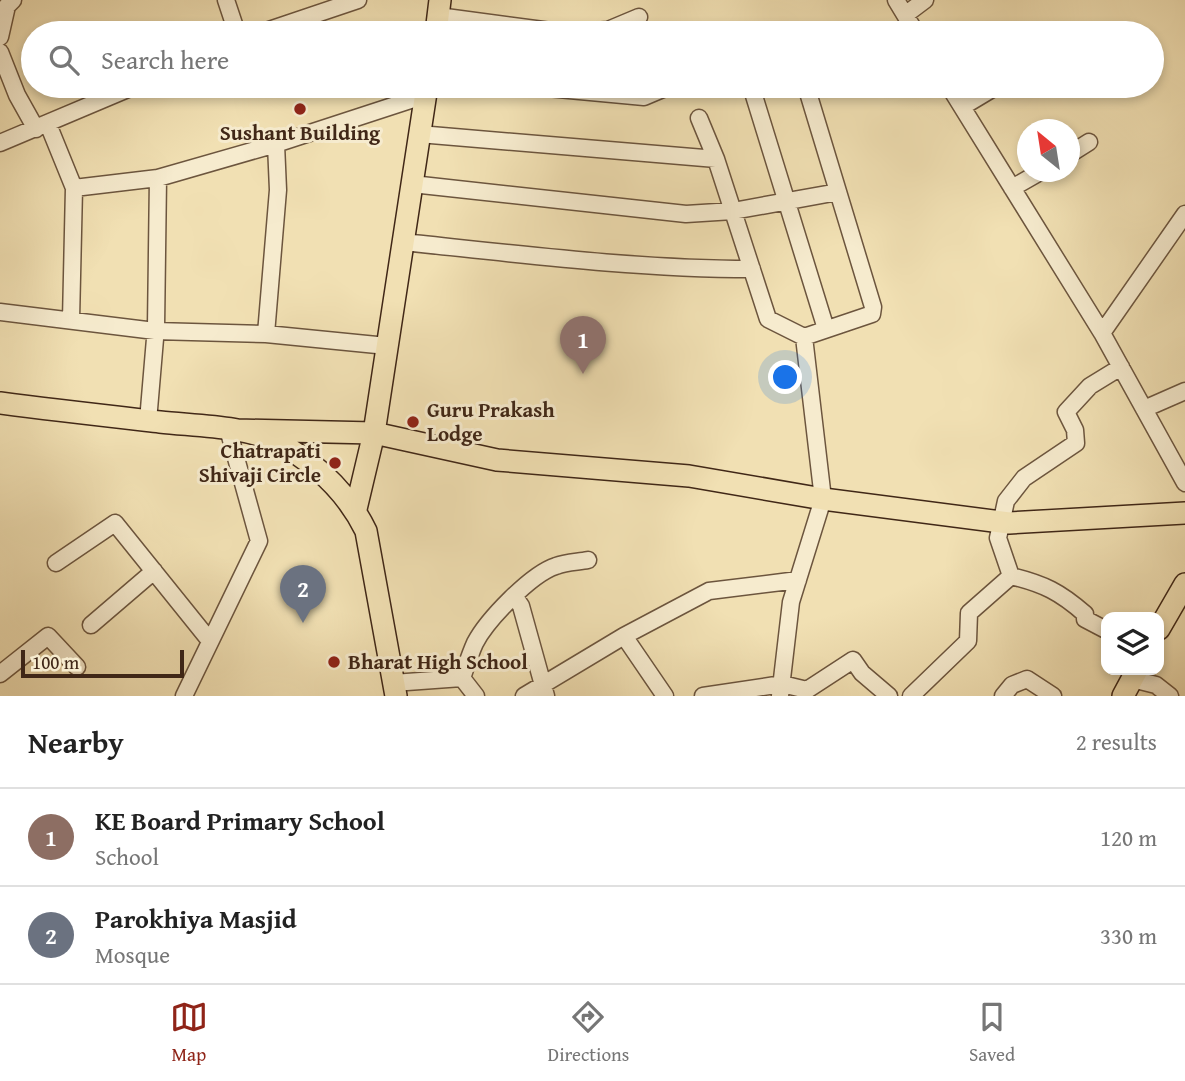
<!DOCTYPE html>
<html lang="en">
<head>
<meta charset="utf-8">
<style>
	:root { --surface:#fff; --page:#f6f6f6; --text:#222; --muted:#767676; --line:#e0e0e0; --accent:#8f2418 }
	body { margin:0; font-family:"Gentium Book Plus",serif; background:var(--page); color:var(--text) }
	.controls { position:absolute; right:21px; bottom:21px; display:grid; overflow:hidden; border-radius:14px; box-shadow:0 4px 10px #0003 }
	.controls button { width:63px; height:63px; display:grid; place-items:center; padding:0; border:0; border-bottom:2px solid var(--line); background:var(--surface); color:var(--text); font:35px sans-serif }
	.compass { position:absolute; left:1017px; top:119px; width:63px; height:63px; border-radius:50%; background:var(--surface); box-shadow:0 4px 10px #0003; rotate:330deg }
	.scale { position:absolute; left:21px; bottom:18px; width:163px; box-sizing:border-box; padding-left:7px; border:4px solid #402717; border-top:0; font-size:19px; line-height:24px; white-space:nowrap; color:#402717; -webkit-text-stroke:5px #f6ebce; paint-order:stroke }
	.you { position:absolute; left:786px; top:378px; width:24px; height:24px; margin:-18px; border:5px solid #fff; border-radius:50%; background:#1a73e8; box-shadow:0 0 0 10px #1a73e833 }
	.badge { display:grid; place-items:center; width:46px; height:46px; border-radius:50%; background:var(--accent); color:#fff; font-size:23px; font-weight:700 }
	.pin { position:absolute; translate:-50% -58px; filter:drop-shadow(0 2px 4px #0008) }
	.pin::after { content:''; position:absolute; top:37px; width:24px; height:21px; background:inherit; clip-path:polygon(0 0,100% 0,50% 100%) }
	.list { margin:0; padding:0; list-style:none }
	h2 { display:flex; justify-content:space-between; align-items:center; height:91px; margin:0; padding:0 28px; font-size:30px }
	h2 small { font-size:23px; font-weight:400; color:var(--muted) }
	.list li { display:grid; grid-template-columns:46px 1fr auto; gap:21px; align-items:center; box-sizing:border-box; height:98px; padding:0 28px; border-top:2px solid var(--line) }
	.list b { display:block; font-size:26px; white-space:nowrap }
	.list p { margin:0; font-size:23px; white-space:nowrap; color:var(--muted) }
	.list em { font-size:23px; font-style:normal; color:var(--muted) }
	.icon { flex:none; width:38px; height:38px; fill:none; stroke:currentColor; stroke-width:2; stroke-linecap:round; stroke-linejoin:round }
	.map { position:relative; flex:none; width:1185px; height:696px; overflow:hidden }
	.search { position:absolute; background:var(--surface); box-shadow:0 4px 10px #0003; left:21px; right:21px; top:21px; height:77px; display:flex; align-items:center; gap:18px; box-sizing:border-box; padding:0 24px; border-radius:38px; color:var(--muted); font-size:26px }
	.sheet { height:287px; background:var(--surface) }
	nav { display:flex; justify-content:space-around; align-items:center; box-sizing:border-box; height:98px; border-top:2px solid var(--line); background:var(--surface); font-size:19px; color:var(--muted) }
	nav a { display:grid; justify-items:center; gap:4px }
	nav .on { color:var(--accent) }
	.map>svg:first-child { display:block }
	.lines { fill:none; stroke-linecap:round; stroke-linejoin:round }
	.minor-casing { stroke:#6c553e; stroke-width:19 }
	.major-casing { stroke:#402717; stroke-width:24 }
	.minor { stroke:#f6ebce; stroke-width:16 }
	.major { stroke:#f1e0b3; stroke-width:21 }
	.poi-dot { fill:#8f2418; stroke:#f6ebce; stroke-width:2.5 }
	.labels { text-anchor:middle; stroke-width:6; stroke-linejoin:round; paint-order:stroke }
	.poi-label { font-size:21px; font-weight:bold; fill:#402717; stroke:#f6ebce; text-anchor:start }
</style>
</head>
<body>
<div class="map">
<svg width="1185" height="696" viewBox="0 0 1185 696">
	<rect width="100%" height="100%" fill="#f1e0b3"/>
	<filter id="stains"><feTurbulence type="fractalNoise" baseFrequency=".00286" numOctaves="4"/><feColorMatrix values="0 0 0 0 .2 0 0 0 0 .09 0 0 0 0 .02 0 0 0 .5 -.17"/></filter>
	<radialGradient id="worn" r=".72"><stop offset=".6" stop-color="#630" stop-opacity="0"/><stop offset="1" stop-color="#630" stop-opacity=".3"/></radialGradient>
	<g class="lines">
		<defs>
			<path id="minor" d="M226,0L237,33
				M896,0L916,33
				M905,15L925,0
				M438,16L566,33L608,30L639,17
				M260,33L358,0
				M0,37L7,6L13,0
				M0,52L17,95L36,129
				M526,86L644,97L670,86
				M751,86L826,329
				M949,86L1102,333L1185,483
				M962,107L997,86
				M699,118L716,159L768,319L804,337L872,314L873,307L806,86
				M48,124L74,188L158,178
				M419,134L716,159
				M0,143L135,86
				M1070,154L1089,142
				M412,184L686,214L733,211L838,192
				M1012,188L1040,172
				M403,242C519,254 635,269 752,269
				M0,312L155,331L266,334L387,346
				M71,320L74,188
				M1102,333L1185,214
				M266,334L278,190L276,144
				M1144,409L1185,391
				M148,421L156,327L158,178L276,144L426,95
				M56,563L115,523L210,641
				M515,597L521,606L546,696
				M91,625L154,571
				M1106,630L1085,619V614C1060,592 1044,584 1011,576L998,538L1006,501L1024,478L1076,443L1075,430L1066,412L1090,386L1121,367
				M624,636L709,591L798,580
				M0,674L48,636L77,667
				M462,678C466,667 470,654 475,643C487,620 531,574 556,566C566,562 578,562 588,560
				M462,678L476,696
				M1132,679L1156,685L1170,696
				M393,683L462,678
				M184,696L259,541L228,429
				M524,696L624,636L665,696
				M703,696L782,684L807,690L853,660L862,673L889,696
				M780,696L791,602L823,499L804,337
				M911,696L968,641L969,613L1011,576
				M1003,696L1012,685L1027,679L1053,696"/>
			<path id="major" d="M436,33L440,0
				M0,403C53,410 107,416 160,422C196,426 245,426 277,442C316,463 347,492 366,531L396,696
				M237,430L374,433L497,460L689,476L823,499L1009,523L1185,513
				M356,509L374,433L427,86
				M1159,629L1185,584
				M1123,696L1137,670"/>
		</defs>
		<use href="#minor" class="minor-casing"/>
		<use href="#major" class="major-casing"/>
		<use href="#minor" class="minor"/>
		<use href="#major" class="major"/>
	</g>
	<g class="poi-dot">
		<circle cx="300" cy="109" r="7"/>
		<circle cx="413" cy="422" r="7"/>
		<circle cx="335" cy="463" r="7"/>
		<circle cx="334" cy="662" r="7"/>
	</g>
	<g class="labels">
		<g class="poi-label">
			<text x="300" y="140" text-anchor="middle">Sushant Building</text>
			<text x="427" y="417">Guru Prakash<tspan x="427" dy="24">Lodge</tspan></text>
			<text x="321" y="458" text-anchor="end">Chatrapati<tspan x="321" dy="24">Shivaji Circle</tspan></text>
			<text x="348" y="669">Bharat High School</text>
		</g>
	</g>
	<rect width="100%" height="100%" filter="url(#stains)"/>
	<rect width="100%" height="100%" fill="url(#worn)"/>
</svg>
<div class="controls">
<button><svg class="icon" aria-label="layers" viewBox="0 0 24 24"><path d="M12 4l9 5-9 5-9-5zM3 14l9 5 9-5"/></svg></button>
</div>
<svg class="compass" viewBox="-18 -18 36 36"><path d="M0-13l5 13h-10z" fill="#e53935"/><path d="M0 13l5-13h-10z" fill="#767676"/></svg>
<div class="scale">100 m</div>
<div class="you"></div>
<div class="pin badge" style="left:583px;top:374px;background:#8d6e63">1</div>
<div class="pin badge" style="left:303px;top:623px;background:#6b7280">2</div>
<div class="search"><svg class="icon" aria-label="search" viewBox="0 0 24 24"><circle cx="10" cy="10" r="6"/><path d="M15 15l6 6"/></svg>Search here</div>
</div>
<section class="sheet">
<h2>Nearby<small>2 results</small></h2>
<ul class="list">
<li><span class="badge" style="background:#8d6e63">1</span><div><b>KE Board Primary School</b><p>School</p></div><em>120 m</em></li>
<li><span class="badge" style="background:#6b7280">2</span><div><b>Parokhiya Masjid</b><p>Mosque</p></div><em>330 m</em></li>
</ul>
</section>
<nav>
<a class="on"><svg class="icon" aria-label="map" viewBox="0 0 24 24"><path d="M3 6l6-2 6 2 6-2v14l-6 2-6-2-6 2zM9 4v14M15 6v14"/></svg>Map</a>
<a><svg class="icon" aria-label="directions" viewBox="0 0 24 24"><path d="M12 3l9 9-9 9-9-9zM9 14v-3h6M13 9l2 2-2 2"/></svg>Directions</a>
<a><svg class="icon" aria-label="saved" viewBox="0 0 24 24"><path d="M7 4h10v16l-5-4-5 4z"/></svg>Saved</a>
</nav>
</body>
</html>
